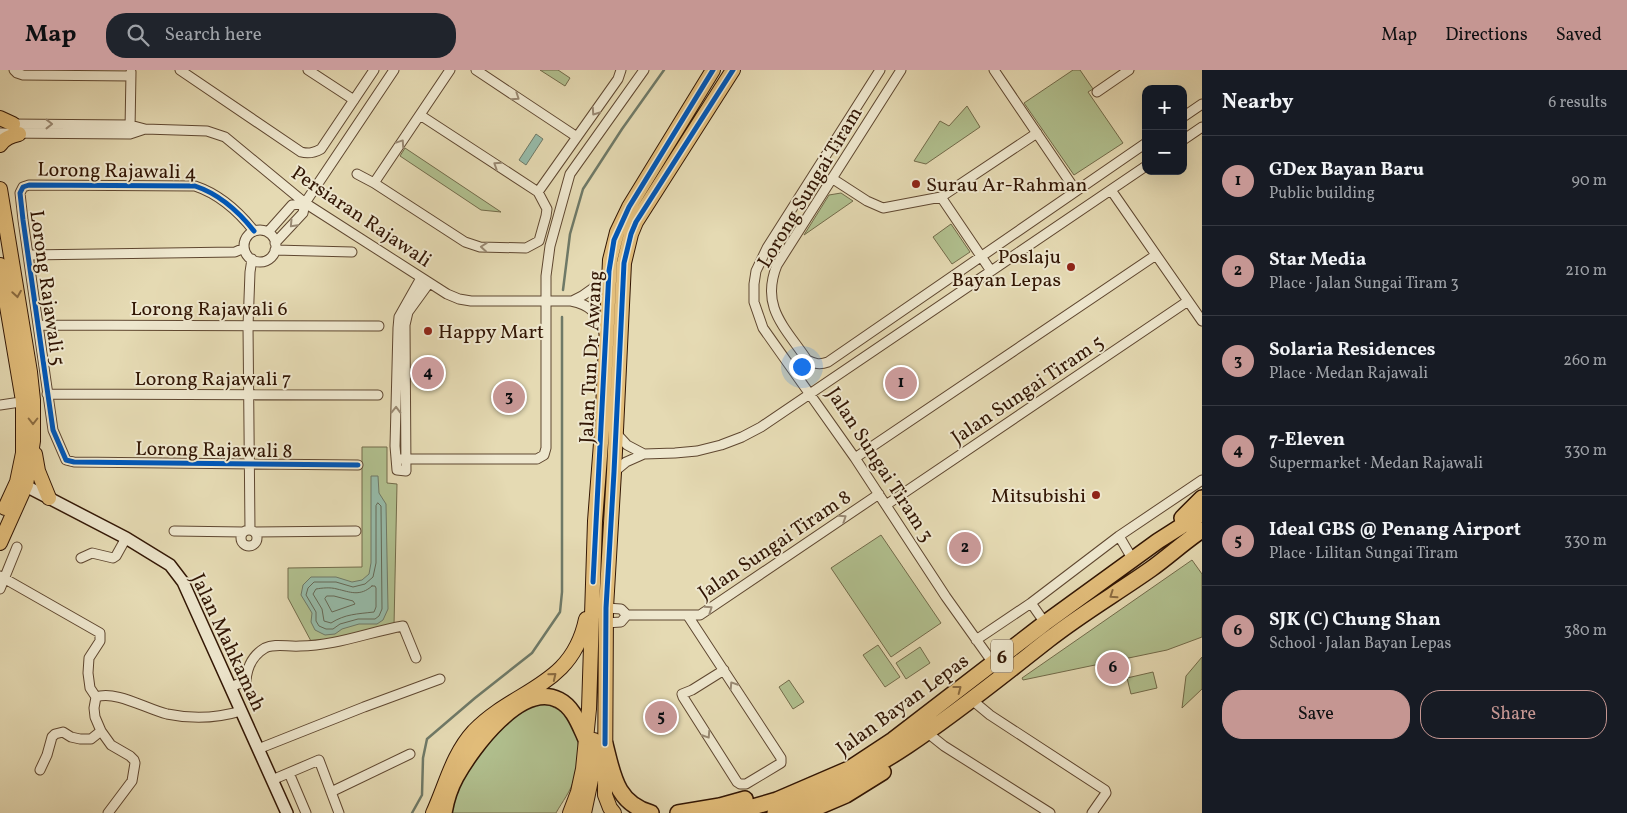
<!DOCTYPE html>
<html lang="en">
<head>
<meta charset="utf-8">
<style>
	:root { --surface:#171b24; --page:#20242c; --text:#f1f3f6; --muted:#9ea1a6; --line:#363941; --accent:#c59692 }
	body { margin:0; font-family:Vollkorn,serif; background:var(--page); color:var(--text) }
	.controls { position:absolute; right:15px; top:15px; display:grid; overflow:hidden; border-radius:10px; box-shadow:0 5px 20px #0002 }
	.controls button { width:45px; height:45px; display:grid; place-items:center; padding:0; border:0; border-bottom:1px solid var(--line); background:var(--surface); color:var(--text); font:25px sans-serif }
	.you { position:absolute; left:801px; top:296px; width:18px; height:18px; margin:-12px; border:4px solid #fff; border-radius:50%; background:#1a73e8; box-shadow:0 0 0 8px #1a73e833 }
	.badge { display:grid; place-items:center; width:32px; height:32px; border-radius:50%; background:var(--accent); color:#111; font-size:16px; font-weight:700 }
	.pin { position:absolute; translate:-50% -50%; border:2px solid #fff; box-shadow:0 1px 5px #0006 }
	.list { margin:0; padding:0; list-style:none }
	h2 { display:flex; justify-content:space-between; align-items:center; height:65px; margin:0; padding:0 20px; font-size:21px }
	h2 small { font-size:16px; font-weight:400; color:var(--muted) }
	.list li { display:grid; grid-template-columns:32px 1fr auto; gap:15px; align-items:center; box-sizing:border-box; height:90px; padding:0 20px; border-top:1px solid var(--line) }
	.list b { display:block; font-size:19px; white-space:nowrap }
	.list p { margin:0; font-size:16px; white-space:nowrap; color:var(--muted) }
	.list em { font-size:16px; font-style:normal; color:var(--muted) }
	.actions { display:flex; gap:10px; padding:15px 20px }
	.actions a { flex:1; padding:11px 0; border:1px solid var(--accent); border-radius:20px; text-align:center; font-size:18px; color:var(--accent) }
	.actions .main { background:var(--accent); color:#111 }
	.icon { flex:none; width:28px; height:28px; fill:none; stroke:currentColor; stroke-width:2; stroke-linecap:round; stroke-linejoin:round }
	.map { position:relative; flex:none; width:1202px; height:743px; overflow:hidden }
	header { display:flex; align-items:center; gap:30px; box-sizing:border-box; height:70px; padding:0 25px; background:var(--accent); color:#111 }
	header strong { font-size:24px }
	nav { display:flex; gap:28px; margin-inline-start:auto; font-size:18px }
	.search { width:350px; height:45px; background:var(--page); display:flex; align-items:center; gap:12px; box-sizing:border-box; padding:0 18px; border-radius:20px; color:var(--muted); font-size:19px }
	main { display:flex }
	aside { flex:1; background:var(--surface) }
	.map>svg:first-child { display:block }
	.green { fill:#b1c08f; stroke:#726b4a }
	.water { fill:#96bba9; stroke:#6e7967 }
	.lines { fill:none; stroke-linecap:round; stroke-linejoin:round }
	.shore { stroke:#646856; stroke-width:1 }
	.stream { stroke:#6e7967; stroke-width:2.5 }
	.street-casing { stroke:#5f4730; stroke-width:11 }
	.secondary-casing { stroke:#321604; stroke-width:14 }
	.primary-casing { stroke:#321604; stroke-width:16 }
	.highway-casing { stroke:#321604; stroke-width:18 }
	.street { stroke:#eee7ce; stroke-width:9 }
	.secondary { stroke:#eee7ce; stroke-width:11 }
	.primary { stroke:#e2bd7a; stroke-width:14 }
	.highway { stroke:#e2bd7a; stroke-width:15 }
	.cycleway-casing { stroke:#eee7ce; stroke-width:8 }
	.cycleway { stroke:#0057b8; stroke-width:5 }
	.oneway { stroke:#998973 }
	.oneway2 { stroke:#8a6a3f }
	.poi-dot { fill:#8f2418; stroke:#eee7ce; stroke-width:2 }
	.labels { text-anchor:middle; stroke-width:4; stroke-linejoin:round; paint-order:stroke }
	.shield { fill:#eee7ce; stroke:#6a5541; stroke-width:1 }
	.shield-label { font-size:19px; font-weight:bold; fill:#321604 }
	.street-label { font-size:20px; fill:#321604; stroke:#eee7ce }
	.poi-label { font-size:20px; fill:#321604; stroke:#eee7ce; text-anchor:start }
</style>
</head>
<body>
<header>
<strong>Map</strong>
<div class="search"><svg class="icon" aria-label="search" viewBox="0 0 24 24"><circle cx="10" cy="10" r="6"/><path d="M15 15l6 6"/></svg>Search here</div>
<nav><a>Map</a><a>Directions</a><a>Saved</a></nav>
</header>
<main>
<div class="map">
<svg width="1202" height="743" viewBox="0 0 1202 743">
	<rect width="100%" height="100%" fill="#e5dab3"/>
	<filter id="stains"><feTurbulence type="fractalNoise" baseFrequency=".004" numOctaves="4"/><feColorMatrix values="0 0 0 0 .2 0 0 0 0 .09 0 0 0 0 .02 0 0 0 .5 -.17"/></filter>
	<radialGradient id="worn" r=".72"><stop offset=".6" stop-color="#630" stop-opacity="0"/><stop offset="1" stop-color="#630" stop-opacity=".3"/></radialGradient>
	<path class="green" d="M540,0H558L570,8L565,16Z
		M1073,0H1080L1093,19L1088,22L1123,73L1074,105L1024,33Z
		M967,36L980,57L926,94L914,91L940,51L949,56Z
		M405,78L501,142L481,140L400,86Z
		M841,123L853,131L804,165L829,125Z
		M951,154L970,182L952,194L933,167Z
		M362,377H387V413L397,414L394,556L312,573L288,528V498L362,497Z
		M881,465L941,553L891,587L831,498Z
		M1192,490L1202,504V567L1167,580L1023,610L1022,608Z
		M878,575L900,607L885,617L863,585Z
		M920,577L930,593L906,609L896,593Z
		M1202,587V619L1182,638L1186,606Z
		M1153,602L1157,618L1131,624L1127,608Z
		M789,610L804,632L793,639L779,617Z
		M543,634C567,638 578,660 579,683C579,691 576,701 574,709C571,721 562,732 556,743H450L451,735L469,693L505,652L534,635Z"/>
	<path class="water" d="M536,64L543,69L526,95L519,90Z
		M371,406H378L379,423L386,434L388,539L383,550L377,554H359L342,559L335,564L325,565L315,560L311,552L312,543L301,525L303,515L311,507H336L352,512L362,510L369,504L371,493Z"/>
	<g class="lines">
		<path class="shore" d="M378,433L381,436L382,539L379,546L375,549H358L340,554L333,559H326L319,556L316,551V542L306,525L308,518L314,512H336L353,517L365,514L373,507L376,493V436Z
			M372,516H375L376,518V537L374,542C357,544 345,544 331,553L324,551L322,539L313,524L316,519C322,518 330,517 337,519C350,522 360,527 372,516Z
			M327,526H334L353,531L355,534L332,542L325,529Z"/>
		<path class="stream" d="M563,220L570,164L583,119L622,59L664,0
			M412,743L422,725L423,688L427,669L475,628L532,583L560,542L562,522V247"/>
		<defs>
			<path id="street" d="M14,0L17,3L23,5L131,6
				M180,0L301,82C309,84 314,83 321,79L374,0
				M308,0L354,30
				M476,0L577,67
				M880,0L767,178L756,201L754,214V232L763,258L855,388L946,527L993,593
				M901,0L777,195C760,237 785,257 807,290C815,294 820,295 828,292L1146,73
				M994,0L1076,121
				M1097,22L1129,0
				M420,45L538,122
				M1183,47L1202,34
				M9,54L130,55L145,59L207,61L225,67L305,133L447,224L459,229L471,231H571C592,235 597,244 604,262
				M130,59L131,2
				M0,63L130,64L145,59
				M1183,70L1202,57
				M357,104L374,113L465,172L480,177L526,178L539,171L546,146L547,139L538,122L618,9L621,0
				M833,109L867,131L883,138L941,127L1037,63
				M374,113L450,0
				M1111,120L1202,251
				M941,127L991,201
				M244 176a16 16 0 1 1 32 0a16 16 0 1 1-32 0Z
				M254,161C239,142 219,124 195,116L29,115L23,117L20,123L23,150L53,360L66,390L74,392L358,395
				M268,162L292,135L305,133
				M275,173L303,143L305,133L394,0
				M275,180L352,182
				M28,185L235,182L244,178
				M421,208L399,247L398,258L395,376L397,400L406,401L405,255L408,242L429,213
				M572,231C588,224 598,215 609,201
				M38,255L379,256
				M47,324L378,325
				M0,335L27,331
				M616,363L627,375L644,384
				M855,388L1156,185
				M396,389H537L544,385L546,378V206L550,176L570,104L644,0
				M614,402L626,392L644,384L675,383L697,381L721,375L742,367L761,357L1146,96
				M886,435L1188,231
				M241 468a8 8 0 1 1 16 0a8 8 0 1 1-16 0Z
				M250,460L248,256L250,202L252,189
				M174,461L243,462
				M255,462L356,461
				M1119,466L1133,490
				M81,488L92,483L113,488L116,486L126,468
				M0,506L100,563V571L89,588L88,603L90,618L96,627
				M0,519L17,477
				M1031,533L1045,553
				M606,538L621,539L627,545H700L879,424
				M688,546L781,688V693L746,714H740L737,712L683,627L682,624L692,620L724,600
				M606,553L621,552L627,545
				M976,570L1031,533L1119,466L1202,410
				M230,617L246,611C247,597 253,585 265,578C275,573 288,577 300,576C335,576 369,562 403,556L416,588
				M96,627C116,620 146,639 167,644C191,649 218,648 241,641
				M96,627L94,638L95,647L101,661L111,675L130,686L134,690L135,693L132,711L108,743
				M972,630L990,645L1105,720L1106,723L1092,743
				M929,664L944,676L1050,743
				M258,679L364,637L440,609
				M40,700L47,685L52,667L55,664L63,662L71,667L80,669H91L101,661
				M289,703L306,743
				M272,710L319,690L339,743
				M331,722L410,684"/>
			<path id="secondary" d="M20,413L126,468L170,495L183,512L287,743"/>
			<path id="primary" d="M0,48L13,54
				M0,75C5,68 11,66 19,64
				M0,119L30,302L33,330V371L26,415L0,473
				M0,195L23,331V383L17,412L5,438
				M35,384L38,401L49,428
				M433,743C446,715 452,685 474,661C516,618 572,617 586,549
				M570,743L578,722L583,699L589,639L595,451L602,360L610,190L617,162L629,137L713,0
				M584,743L592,705L594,670
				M614,743L610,738L605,725L606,538L614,402L624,193L631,164L636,152L733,0"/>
			<path id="highway" d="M1182,448L1202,428
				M605,674C613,705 616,733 651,743
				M444,743C446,731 450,718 456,707C472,678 521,611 559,630C573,637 579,654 585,667
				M678,743L720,736L745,729
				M732,743L777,730L849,699L893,670L1045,553L1158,471L1202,443
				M775,743C878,708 964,636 1048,570C1081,544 1117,523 1151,499C1168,487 1184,472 1202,460
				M804,743L846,725L883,702"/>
		</defs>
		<use href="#street" class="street-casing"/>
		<use href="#secondary" class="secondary-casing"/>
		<use href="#primary" class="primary-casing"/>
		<use href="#highway" class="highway-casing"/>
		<use href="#street" class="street"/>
		<use href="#secondary" class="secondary"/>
		<use href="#primary" class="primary"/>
		<use href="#highway" class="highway"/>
		<defs>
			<path id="cycleway" d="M254,161C239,142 219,124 195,116L29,115L23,117L20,123L23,150L53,360L66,390L74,392L358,395
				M593,512L609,201L614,170L629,137L713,0
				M605,674L606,538L614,402L624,193L631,164L636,152L733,0"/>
		</defs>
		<use href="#cycleway" class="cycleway-casing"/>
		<use href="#cycleway" class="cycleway"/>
	</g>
	<defs><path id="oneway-chevron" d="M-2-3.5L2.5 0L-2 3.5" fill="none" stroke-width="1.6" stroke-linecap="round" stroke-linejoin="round" transform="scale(1.25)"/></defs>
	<g class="oneway">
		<use href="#oneway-chevron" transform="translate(516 27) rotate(34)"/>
		<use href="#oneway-chevron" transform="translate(595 42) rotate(125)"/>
		<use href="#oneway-chevron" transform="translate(49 54)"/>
		<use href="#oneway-chevron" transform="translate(401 73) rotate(-56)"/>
		<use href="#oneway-chevron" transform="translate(497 95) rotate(-147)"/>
		<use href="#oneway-chevron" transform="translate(293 154) rotate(133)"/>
		<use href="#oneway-chevron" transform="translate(484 177) rotate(-175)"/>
		<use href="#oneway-chevron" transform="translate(396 340) rotate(-89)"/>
		<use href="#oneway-chevron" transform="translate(843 448) rotate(-34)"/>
		<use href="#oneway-chevron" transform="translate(709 539) rotate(-34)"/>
		<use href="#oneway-chevron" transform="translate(733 615) rotate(-123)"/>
		<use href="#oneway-chevron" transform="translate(707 665) rotate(57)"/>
	</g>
	<g class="oneway2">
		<use href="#oneway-chevron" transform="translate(17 224) rotate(81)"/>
		<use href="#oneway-chevron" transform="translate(33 351) rotate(90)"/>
		<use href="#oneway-chevron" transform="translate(1113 525) rotate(146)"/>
		<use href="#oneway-chevron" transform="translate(553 606) rotate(-39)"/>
		<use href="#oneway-chevron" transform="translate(958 619) rotate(-37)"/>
	</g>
	<g class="poi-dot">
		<circle cx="916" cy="114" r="5"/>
		<circle cx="1071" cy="197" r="5"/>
		<circle cx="428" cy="261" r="5"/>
		<circle cx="1096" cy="425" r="5"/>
	</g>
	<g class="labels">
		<rect class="shield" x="991" y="569.5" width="22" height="33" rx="4"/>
		<g class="shield-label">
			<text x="1002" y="593">6</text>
		</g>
		<g class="street-label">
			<text transform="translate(117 100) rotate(1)" y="7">Lorong Rajawali 4</text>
			<text transform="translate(809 117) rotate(-59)" y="7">Lorong Sungai Tiram</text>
			<text transform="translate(362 146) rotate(34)" y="7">Persiaran Rajawali</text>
			<text transform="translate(48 218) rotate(82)" y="7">Lorong Rajawali 5</text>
			<text x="209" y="245">Lorong Rajawali 6</text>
			<text transform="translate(590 287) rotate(-87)" y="7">Jalan Tun Dr Awang</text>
			<text x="213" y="315">Lorong Rajawali 7</text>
			<text transform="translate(1027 319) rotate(-34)" y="7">Jalan Sungai Tiram 5</text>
			<text transform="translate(214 379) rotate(1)" y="7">Lorong Rajawali 8</text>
			<text transform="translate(881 394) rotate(57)" y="7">Jalan Sungai Tiram 3</text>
			<text transform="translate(774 474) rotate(-34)" y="7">Jalan Sungai Tiram 8</text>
			<text transform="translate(229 572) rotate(65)" y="7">Jalan Mahkamah</text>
			<text transform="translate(902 634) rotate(-36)" y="7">Jalan Bayan Lepas</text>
		</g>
		<g class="poi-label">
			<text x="926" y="121">Surau Ar-Rahman</text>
			<text x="1061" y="193" text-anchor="end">Poslaju<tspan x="1061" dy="23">Bayan Lepas</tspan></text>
			<text x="438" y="268">Happy Mart</text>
			<text x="1086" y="432" text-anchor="end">Mitsubishi</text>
		</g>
	</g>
	<rect width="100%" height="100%" filter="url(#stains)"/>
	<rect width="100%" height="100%" fill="url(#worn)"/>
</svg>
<div class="controls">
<button>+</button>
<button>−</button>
</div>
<div class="you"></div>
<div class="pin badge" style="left:901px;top:313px">1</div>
<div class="pin badge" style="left:965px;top:478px">2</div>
<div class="pin badge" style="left:509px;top:327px">3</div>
<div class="pin badge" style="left:428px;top:303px">4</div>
<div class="pin badge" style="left:661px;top:647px">5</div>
<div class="pin badge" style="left:1113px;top:598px">6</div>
</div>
<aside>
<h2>Nearby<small>6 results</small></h2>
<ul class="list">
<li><span class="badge">1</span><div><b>GDex Bayan Baru</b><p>Public building</p></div><em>90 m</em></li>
<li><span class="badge">2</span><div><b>Star Media</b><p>Place · Jalan Sungai Tiram 3</p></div><em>210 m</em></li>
<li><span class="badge">3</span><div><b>Solaria Residences</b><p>Place · Medan Rajawali</p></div><em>260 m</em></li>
<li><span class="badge">4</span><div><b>7-Eleven</b><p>Supermarket · Medan Rajawali</p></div><em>330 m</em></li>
<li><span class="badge">5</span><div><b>Ideal GBS @ Penang Airport</b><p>Place · Lilitan Sungai Tiram</p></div><em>330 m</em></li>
<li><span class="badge">6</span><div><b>SJK (C) Chung Shan</b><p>School · Jalan Bayan Lepas</p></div><em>380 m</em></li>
</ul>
<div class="actions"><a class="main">Save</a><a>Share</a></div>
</aside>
</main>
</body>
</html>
